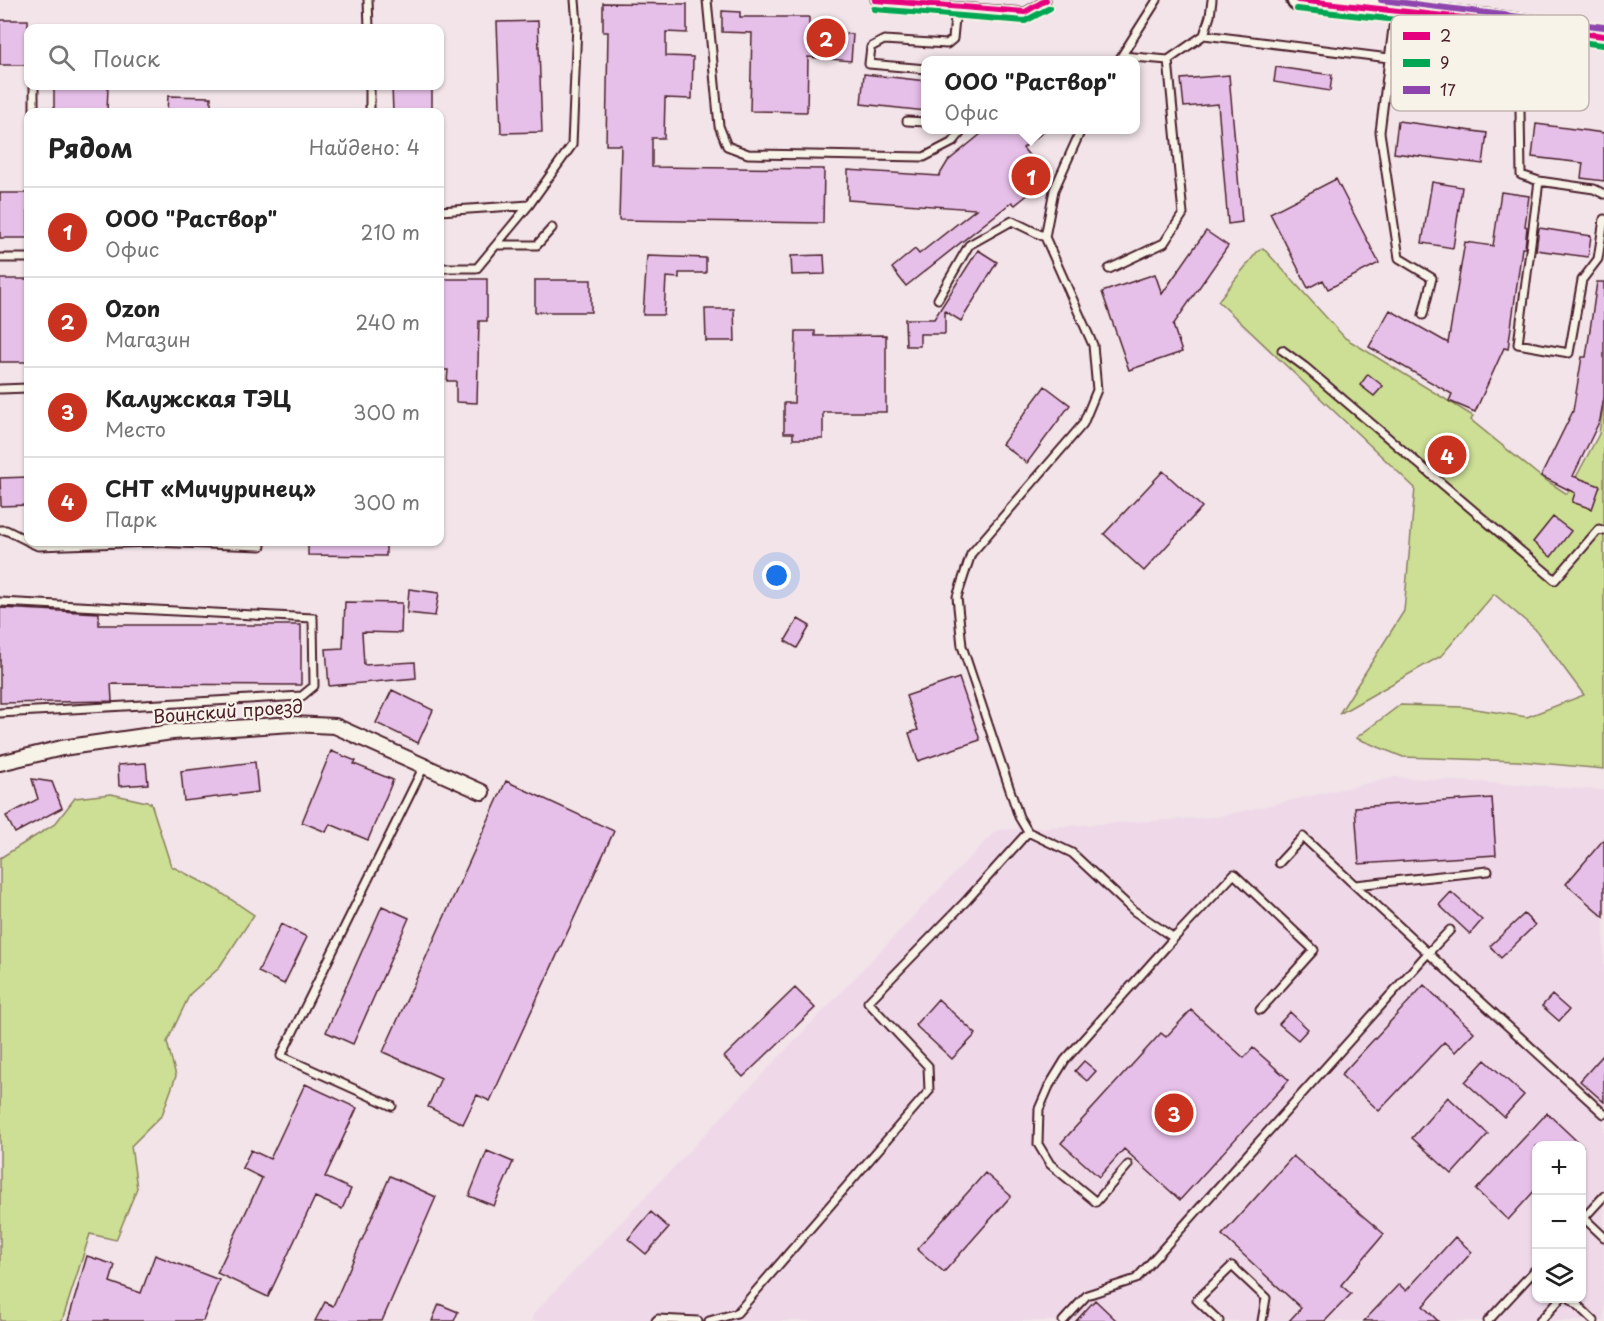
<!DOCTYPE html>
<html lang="ru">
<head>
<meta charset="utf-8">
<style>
	:root { --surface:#fff; --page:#f2f2f2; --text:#222; --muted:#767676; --line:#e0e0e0; --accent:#c8321e }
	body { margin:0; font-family:"Playpen Sans",sans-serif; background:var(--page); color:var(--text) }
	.controls { position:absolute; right:18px; bottom:18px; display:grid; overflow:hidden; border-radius:12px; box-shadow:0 2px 4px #0004 }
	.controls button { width:54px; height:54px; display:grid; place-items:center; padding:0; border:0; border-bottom:2px solid var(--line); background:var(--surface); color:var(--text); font:30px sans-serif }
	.you { position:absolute; left:777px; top:576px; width:21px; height:21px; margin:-15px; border:4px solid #fff; border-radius:50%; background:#1a73e8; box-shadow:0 0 0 9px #1a73e833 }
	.badge { display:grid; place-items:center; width:39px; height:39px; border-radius:50%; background:var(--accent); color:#fff; font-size:20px; font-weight:700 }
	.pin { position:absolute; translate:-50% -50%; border:3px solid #fff; box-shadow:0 2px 6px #0006 }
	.popup { position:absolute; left:921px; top:56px; width:219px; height:78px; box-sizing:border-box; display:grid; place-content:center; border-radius:12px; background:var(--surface); filter:drop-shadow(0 2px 4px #0005); font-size:20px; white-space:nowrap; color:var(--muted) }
	.popup b { font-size:22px; color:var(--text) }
	.popup::after { content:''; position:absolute; left:50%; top:100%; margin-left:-12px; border:12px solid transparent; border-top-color:var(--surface) }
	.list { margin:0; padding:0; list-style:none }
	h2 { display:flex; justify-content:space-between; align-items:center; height:78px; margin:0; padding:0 24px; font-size:26px }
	h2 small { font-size:20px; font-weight:400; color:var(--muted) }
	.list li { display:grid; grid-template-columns:39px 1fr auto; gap:18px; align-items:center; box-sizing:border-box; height:90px; padding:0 24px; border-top:2px solid var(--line) }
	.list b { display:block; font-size:22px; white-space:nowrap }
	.list p { margin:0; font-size:20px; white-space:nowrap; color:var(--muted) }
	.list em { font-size:20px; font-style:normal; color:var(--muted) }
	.icon { flex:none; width:33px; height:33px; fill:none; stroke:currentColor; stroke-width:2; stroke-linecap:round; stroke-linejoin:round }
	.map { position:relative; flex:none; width:1604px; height:1321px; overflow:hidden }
	.search { position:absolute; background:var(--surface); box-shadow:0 2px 4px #0004; left:24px; top:24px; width:420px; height:66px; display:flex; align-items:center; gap:15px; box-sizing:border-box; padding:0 21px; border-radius:12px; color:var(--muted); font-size:22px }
	.panel { position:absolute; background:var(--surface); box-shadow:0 2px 4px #0004; left:24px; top:108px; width:420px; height:438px; border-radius:12px }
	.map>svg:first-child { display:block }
	.built { fill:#efd9e9; fill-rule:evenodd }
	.green { fill:#ccdf94; stroke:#8b7f60; stroke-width:1.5 }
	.building { fill:#e7c0ea; stroke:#4a1f2b; stroke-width:1.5 }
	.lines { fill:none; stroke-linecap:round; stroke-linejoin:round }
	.lane-casing { stroke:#4a1f2b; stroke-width:11 }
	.street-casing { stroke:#4a1f2b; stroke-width:18 }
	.primary-casing { stroke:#4a1f2b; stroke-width:26 }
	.lane { stroke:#f7f3e8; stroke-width:7 }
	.street { stroke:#f7f3e8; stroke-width:14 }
	.primary { stroke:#f7f3e8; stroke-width:21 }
	.bus-1-casing { stroke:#f7f3e8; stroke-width:10 }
	.bus-2-casing { stroke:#f7f3e8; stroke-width:10 }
	.bus-3-casing { stroke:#f7f3e8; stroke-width:10 }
	.bus-1 { stroke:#e5007d; stroke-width:6 }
	.bus-2 { stroke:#00a651; stroke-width:6 }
	.bus-3 { stroke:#8e44ad; stroke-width:6 }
	.labels { text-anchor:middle; stroke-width:4.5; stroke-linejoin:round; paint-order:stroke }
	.street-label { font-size:18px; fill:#4a1f2b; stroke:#f7f3e8 }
	.key { fill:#f7f3e8; stroke:#c3b3af; stroke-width:1.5 }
	.key-label { font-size:16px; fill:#4a1f2b }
</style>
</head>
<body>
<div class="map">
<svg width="1604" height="1321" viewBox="0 0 1604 1321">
	<rect width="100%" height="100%" fill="#f2e4e9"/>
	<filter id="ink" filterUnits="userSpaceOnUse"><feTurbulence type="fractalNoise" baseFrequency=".0167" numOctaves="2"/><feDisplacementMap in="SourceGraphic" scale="12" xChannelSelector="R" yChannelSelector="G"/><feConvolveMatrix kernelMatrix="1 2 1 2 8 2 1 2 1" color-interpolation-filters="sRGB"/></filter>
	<g filter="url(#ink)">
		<path class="built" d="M1395,777L1604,790V1321H531L534,1313L996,830L1216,817ZM1536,1146H1582V1298H1536Z"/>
		<path class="green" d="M1263,248L1345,338L1473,416L1471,420L1541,477L1567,494L1599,434L1604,399V769L1518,761L1403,757L1356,738L1400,705L1463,707L1527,717L1584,695L1535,629L1494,594L1441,656L1339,714L1404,611L1415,488L1218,301L1257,252Z
			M111,794L151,803L171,866L214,888L254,915L218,969L190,994L167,1042L176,1076L162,1115L131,1146L137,1188L116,1240L90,1234L62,1321H0V858L55,824L75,798Z"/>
		<path class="building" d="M603,3L687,4V33L666,32V56L693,57L692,99L665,98L664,138H652V167L824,169L823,223L619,220L621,145H606L608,32H603Z
			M722,11L740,12V17H809V31L853,34L851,61L808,57L807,112L750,111L752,33L722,32Z
			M0,20H28V65H0Z
			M538,21L542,132L501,133L497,22Z
			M1276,67L1332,75L1330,91L1274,82Z
			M864,74L926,81V111L861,104Z
			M1229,75L1242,222L1228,224L1218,104L1184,107L1181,79Z
			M54,86H108L107,112H54Z
			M392,86H432V112H393Z
			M168,96L211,97V112H167Z
			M1398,121L1487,133L1483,164L1394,153Z
			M1536,124L1604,133V181L1581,178L1583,163L1532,157Z
			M987,129H1047L1023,148L1044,174L1026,189L1030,193L1015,205L1012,202L906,286L892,268L915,249L919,254L976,209L848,200V170L939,176L948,161Z
			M1336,179L1379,263L1328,289L1323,280L1308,288L1270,213Z
			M1432,182L1462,187L1453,248L1422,243Z
			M1501,192L1529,196L1525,226L1527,227L1525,248H1522L1508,349L1504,348L1475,412L1449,401L1452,394L1369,347L1390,310L1448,343L1465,242L1493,246Z
			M0,193H28V238H0Z
			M1539,228L1591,236L1588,257L1536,250Z
			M1206,231L1228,246L1173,325L1182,352L1129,370L1102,292L1155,274L1162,294Z
			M978,250L997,262L961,321L945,311V334H920V346H906L905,319H934Z
			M824,255L825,274L792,275L791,256Z
			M647,256L706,258V273H679V278L666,277L664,315H643Z
			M0,279H28V362H0Z
			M440,279H487V321H479L477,403L456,402V381H447L448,370H440Z
			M535,280H591V312H535Z
			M1597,282H1604V397L1600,420L1573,476L1600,486L1592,509L1572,502L1575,493L1541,476L1573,411L1582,357H1586Z
			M705,309H734L735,341H706Z
			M796,331H815V336L886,335V412H823V439H793V433H784V403H794Z
			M1368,374L1383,386L1374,396L1360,385Z
			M1045,386L1070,405L1027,463L1002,444Z
			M1163,471L1202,507L1144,571L1104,534Z
			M28,477V505L1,506L0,478Z
			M1553,517L1571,531L1551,557L1533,542Z
			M308,542H386V556L308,555Z
			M409,589L439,593L435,616L407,613Z
			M345,602L402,603L401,633L362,632L364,665L415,662L416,678L329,686L326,649L343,648Z
			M0,608L99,613V625H301V685L111,684L112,701L0,703Z
			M798,619L810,626L797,648L785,641Z
			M959,678L980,740L918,761L909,733L918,730L906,696Z
			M392,690L433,710L418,743L376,723Z
			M331,751L356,761L354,764L393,780L368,840L330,824L326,832L302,822Z
			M255,762L258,792L184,801L181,771Z
			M146,763L148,784L119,786L118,765Z
			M32,779L52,782L62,808L15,833L6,816L38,799Z
			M506,781L614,831L490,1101L477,1095L463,1124L428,1107L441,1078L383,1052Z
			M1492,798L1496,855L1359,864L1355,807Z
			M1604,839V917L1566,884Z
			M1451,892L1482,920L1470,934L1439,905Z
			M382,906L409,918L353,1044L326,1032Z
			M1524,914L1535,925L1501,958L1490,946Z
			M281,924L307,937L284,984L258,972Z
			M1424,985L1474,1032L1455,1052L1444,1042L1379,1111L1341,1075Z
			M795,988L815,1008L743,1077L724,1057Z
			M1552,995L1569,1010L1559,1021L1542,1006Z
			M938,999L976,1034L952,1059L915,1025Z
			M1191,1010L1244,1058L1253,1048L1289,1080L1180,1200L1124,1149L1099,1177L1061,1143L1161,1033L1166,1037Z
			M1290,1012L1308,1029L1298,1040L1279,1024Z
			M1604,1054V1102L1580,1081Z
			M1485,1060L1524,1095L1504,1117L1465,1082Z
			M1084,1061L1096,1071L1087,1081L1075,1071Z
			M305,1084L357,1108L325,1177L351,1189L342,1209L315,1197L268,1297L217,1273L262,1178L242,1168L251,1150L270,1159Z
			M1448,1097L1488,1134L1452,1174L1412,1138Z
			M1547,1113L1582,1146H1536V1189L1508,1220L1476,1190Z
			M487,1151L513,1162L494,1206L469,1196Z
			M1293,1156L1384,1234L1341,1285L1351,1294L1325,1321H1289L1301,1308L1222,1235Z
			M985,1173L1011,1196L944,1272L917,1249Z
			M390,1176L436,1197L382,1321H315L325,1302L333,1306Z
			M651,1212L669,1228L646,1254L628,1239Z
			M1455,1237L1472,1252L1423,1306L1438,1321H1364L1399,1284L1406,1291Z
			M155,1255L219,1280L203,1321H68L87,1256L115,1265L110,1282L141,1293Z
			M1095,1300L1117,1321H1076Z
			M439,1304L458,1312L454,1321H432Z"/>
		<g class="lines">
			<defs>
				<path id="lane" d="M368,0L369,28
					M707,0L719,126L727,146L748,154L924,157L953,142L963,130
					M875,0L1025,12L1046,0
					M1395,12L1380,132L1399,258L1432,278L1423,315
					M1526,28L1520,110L1521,175L1539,181L1594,189L1604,194
					M1204,35L1389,58
					M1122,56L1168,60L1204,35L1210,16L1212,0
					M1119,60L1157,0
					M926,69L869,64L871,47L884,40L947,44L953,39L956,7
					M370,86V112
					M34,87V112
					M907,121L926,122
					M1081,130L1054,190L1045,237L1093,345L1097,390L1083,424L971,554L957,597L962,646L1019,817L1028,832L1072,853L1134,911L1174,938L1234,874L1314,950L1260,1010
					M1539,181L1518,344L1569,353L1582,280L1598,259L1604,219
					M440,211L529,205
					M497,245H537L552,228
					M0,258H28
					M440,268H477L529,205L572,145L577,24L575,0
					M1109,269L1164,243L1183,214L1168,60
					M938,299L969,245L1012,221L1045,237
					M1282,350L1305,367L1555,580L1599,529L1604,531
					M0,389L28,388
					M0,530H6L28,541
					M29,542L38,546L151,542L261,546
					M0,602L313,618L314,686L302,696L0,713
					M1355,885L1488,871
					M1450,930L1428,953L1604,1114
					M392,1106L281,1056L424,766
					M1128,1165L1096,1202L1050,1164L1038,1144L1039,1109L1049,1086L1065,1060L1174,938
					M1584,1218L1604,1237
					M1582,1220L1604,1196
					M1570,1298L1594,1321
					M656,1321L658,1319L698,1321
					M709,1321L737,1313L929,1091L928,1066L868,1002L967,900L1028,832
					M1063,1321L1087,1295L1136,1279L1428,953L1303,837L1279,863
					M1219,1321L1197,1300L1232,1266L1266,1298L1262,1321
					M1488,1321L1536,1269
					M1540,1321L1561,1298"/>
				<path id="street" d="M0,763L62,748L172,732L292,724L335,726L482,792"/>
				<path id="primary" d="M1298,0L1490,21L1604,36"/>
			</defs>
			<use href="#lane" class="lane-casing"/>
			<use href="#street" class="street-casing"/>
			<use href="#primary" class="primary-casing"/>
			<use href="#lane" class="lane"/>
			<use href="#street" class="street"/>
			<use href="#primary" class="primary"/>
			<defs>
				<path id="bus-1" d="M875,0L1025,12L1046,0
					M1298,0L1490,21L1604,36"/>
				<path id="bus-2" d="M874,9L1025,21L1050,8
					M1297,9L1489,30L1603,45"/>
				<path id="bus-3" d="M1381,0L1604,27"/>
			</defs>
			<use href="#bus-1" class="bus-1-casing"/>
			<use href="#bus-2" class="bus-2-casing"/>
			<use href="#bus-3" class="bus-3-casing"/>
			<use href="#bus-1" class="bus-1"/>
			<use href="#bus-2" class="bus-2"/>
			<use href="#bus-3" class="bus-3"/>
		</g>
	</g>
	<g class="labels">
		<g class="street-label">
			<text transform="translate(228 712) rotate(-4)" y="6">Воинский проезд</text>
		</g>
	</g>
	<rect x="1391" y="15" width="198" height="96" rx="9" class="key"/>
	<rect x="1403" y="32" width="27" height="8" fill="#e5007d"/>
	<rect x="1403" y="59" width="27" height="8" fill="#00a651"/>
	<rect x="1403" y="86" width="27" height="8" fill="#8e44ad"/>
	<g class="key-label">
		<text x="1440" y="42">2</text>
		<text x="1440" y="69">9</text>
		<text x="1440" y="96">17</text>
	</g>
</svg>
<div class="controls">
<button>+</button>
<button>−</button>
<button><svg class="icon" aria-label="layers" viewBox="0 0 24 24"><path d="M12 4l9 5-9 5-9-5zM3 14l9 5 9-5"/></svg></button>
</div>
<div class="you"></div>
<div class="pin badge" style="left:1031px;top:176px">1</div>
<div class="popup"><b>ООО &quot;Раствор&quot;</b>Офис</div>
<div class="pin badge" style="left:826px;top:38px">2</div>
<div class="pin badge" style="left:1174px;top:1113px">3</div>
<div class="pin badge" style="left:1447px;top:455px">4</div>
<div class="search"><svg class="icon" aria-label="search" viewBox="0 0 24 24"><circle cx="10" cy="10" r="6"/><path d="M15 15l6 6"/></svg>Поиск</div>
<section class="panel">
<h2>Рядом<small>Найдено: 4</small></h2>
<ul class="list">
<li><span class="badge">1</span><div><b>ООО &quot;Раствор&quot;</b><p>Офис</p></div><em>210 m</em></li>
<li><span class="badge">2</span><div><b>Ozon</b><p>Магазин</p></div><em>240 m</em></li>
<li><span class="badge">3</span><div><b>Калужская ТЭЦ</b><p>Место</p></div><em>300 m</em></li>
<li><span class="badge">4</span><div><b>СНТ «Мичуринец»</b><p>Парк</p></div><em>300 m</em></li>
</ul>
</section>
</div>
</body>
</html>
